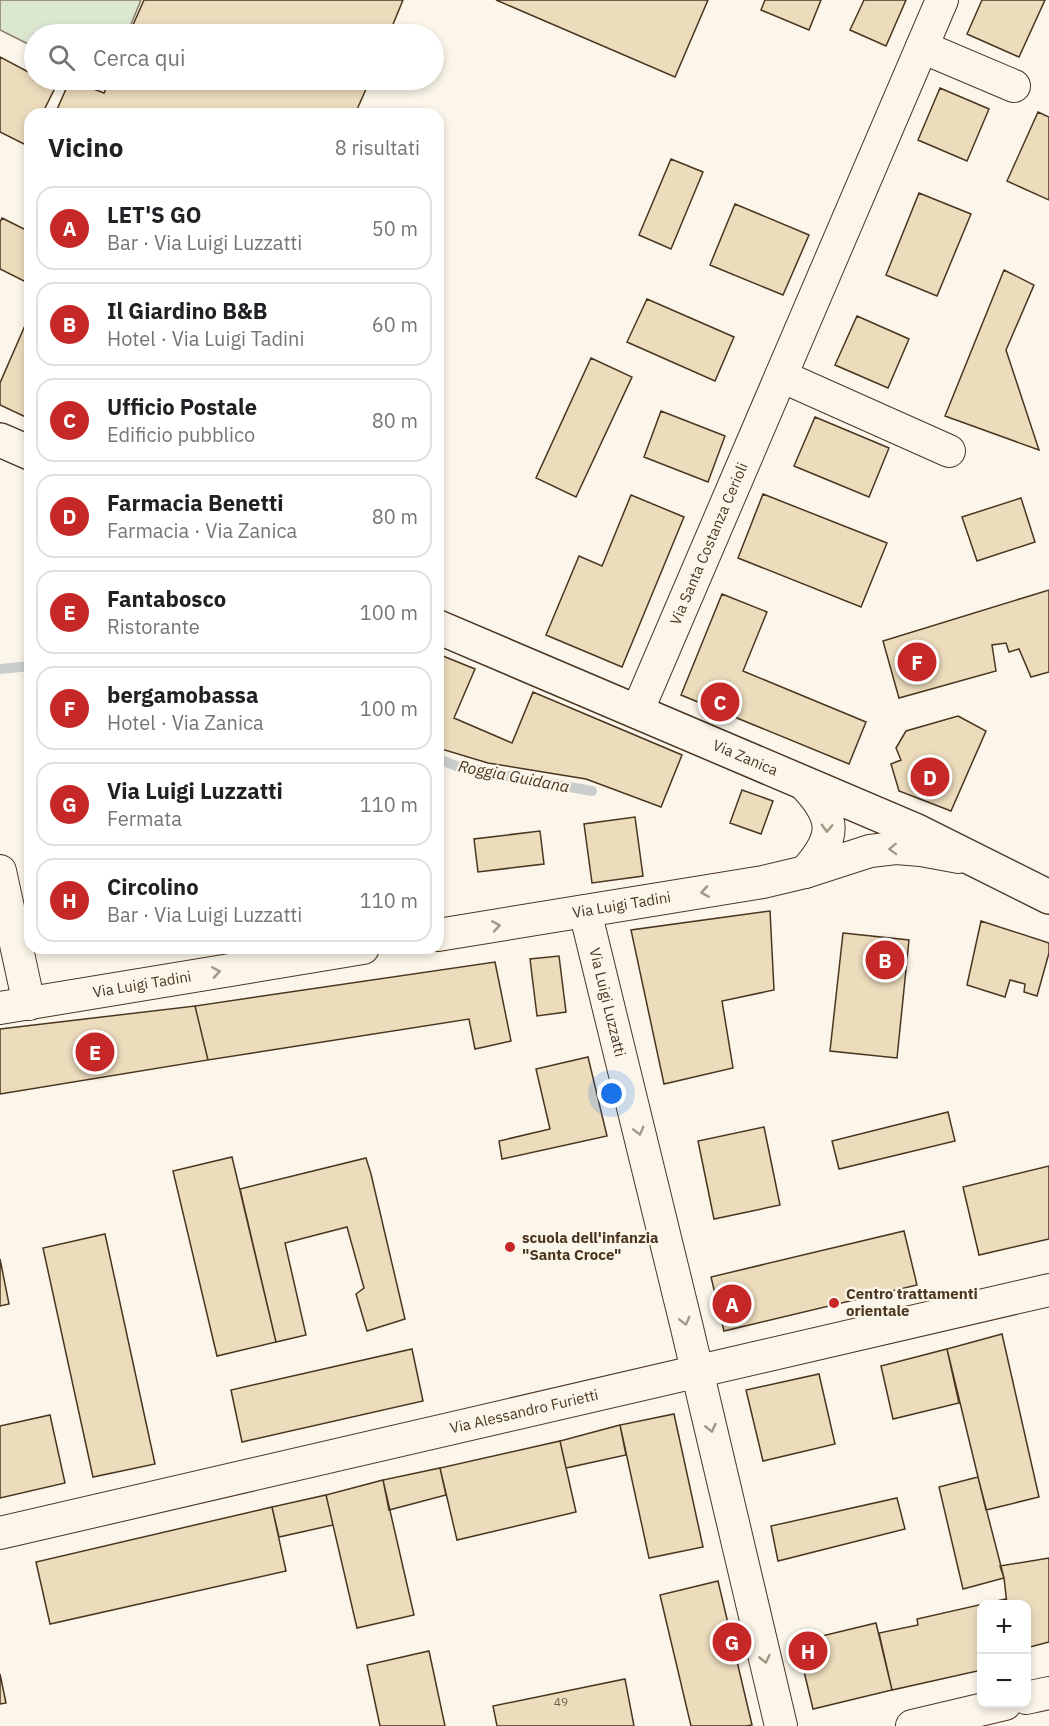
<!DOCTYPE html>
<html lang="it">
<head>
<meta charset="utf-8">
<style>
	:root { --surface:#fff; --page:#f6f6f6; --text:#202124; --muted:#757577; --line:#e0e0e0; --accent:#c62828 }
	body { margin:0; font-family:"IBM Plex Sans",sans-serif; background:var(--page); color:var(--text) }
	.controls { position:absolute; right:18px; bottom:18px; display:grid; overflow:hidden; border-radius:12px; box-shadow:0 3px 9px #0003 }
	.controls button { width:54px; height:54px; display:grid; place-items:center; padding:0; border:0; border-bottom:2px solid var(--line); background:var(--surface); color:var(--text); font:30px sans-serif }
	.you { position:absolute; left:612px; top:1094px; width:21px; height:21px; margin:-15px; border:4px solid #fff; border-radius:50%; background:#1a73e8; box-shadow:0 0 0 9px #1a73e833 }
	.badge { display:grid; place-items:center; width:39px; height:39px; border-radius:50%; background:var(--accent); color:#fff; font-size:20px; font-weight:700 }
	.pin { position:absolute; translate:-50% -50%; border:3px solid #fff; box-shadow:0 2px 6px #0006 }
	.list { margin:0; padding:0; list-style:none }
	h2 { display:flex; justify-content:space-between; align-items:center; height:78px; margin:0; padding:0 24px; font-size:26px }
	h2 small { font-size:20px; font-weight:400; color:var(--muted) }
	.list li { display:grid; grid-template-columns:39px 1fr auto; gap:18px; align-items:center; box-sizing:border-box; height:84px; margin:0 12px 12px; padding:0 12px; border:2px solid var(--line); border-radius:18px }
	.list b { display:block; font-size:22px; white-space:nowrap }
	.list p { margin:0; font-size:20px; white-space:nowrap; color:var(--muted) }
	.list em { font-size:20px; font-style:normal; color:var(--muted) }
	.icon { flex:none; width:33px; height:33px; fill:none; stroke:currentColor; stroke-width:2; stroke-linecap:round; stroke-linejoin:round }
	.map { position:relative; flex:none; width:1049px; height:1726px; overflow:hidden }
	.search { position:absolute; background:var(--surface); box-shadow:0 3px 9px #0003; left:24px; top:24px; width:420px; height:66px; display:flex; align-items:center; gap:15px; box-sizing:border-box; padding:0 21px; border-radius:33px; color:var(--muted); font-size:22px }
	.panel { position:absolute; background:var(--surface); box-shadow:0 3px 9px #0003; left:24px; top:108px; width:420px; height:846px; border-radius:18px }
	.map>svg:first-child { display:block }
	.green { fill:#dce7d0; stroke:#887966; stroke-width:1.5 }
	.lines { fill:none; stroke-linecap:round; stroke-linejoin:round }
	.stream { stroke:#c9cecd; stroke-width:10 }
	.building { fill:#ecdcbc; stroke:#4a3520; stroke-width:1.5 }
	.minor-casing { stroke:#4a3520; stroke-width:34 }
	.secondary-casing { stroke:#4a3520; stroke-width:36 }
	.minor { stroke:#fbf6e9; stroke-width:32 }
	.secondary { stroke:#fbf6e9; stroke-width:33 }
	.oneway { stroke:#a29684 }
	.poi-dot { fill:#c62828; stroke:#fbf6e9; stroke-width:2 }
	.labels { text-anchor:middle; stroke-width:4.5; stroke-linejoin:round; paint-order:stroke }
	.number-label { font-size:12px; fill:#725f47 }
	.street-label { font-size:15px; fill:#4a3520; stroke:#fbf6e9 }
	.poi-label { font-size:15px; font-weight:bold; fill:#4a3520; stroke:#fbf6e9; text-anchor:start }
	.water-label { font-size:16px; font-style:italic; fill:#4a3520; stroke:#fbf6e9 }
</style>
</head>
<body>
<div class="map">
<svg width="1049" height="1726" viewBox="0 0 1049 1726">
	<rect width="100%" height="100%" fill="#fbf6e9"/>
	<path class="green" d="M0,0H141L127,34H34V47L0,30Z"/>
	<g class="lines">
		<path class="stream" d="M0,669L30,666
			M438,759L459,767L592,791"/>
	</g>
	<path class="building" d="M144,0H403L389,34H129Z
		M496,0H708L675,77Z
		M765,0H821L809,30L761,10Z
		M864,0H906L886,46L850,30Z
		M982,0H1045L1019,57L967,34Z
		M0,57L34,75V80H44L56,86L42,114H30V138L26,145L0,132Z
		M70,80L104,93L110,80H370L355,114H55Z
		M940,88L989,109L967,161L918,140Z
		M1038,112L1049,117V200L1007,181Z
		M671,159L703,172L671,249L639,235Z
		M919,193L971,214L937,296L886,275Z
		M735,204L809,235L783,295L710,265Z
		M2,218L30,232V284L0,269V222Z
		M1004,270L1034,285L1006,350L1039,450L945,416Z
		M647,299L734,337L715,381L627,342Z
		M30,314V419L0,405V383Z
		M857,316L909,339L888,388L835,365Z
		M591,358L632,377L576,497L536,478Z
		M661,411L725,436L708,482L644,457Z
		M815,417L889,448L869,497L794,466Z
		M763,494L887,543L861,607L738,558Z
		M631,495L684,517L622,667L546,635L579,556L602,566Z
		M1021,498L1035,542L977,561L962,517Z
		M1049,590V672L1031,677L1019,649L1009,652L1006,643L992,645L996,671L899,698L883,641Z
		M722,594L767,612L743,671L866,722L849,764L681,695Z
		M438,654L475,669L454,718L512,743L533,692L682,755L661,807L586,779L488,763L438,748Z
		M958,716L986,731L951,811L899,791L891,764L901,760L896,748L906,731Z
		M742,790L773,801L761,834L730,823Z
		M635,817L643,876L592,883L584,824Z
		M540,831L544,864L478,872L474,839Z
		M770,911L774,990L722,1001L733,1068L664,1084L631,930Z
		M981,921L1049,943V953L1037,996L1024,992L1025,984L1010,980L1005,997L967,985Z
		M843,933L909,940L897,1058L830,1051Z
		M559,956L566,1012L537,1016L530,959Z
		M495,962L511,1041L475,1049L469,1019L208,1060L195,1006Z
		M195,1006L208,1060L0,1094V1029Z
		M588,1057L607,1136L502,1159L499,1141L550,1129L536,1069Z
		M948,1112L955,1141L839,1169L832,1141Z
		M764,1127L780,1205L714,1219L698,1141Z
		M232,1157L276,1342L217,1356L173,1171Z
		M366,1158L371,1174L405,1319L367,1331L356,1294L364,1288L347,1227L285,1243L306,1335L276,1342L240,1189Z
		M1049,1166V1239L979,1255L963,1187Z
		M904,1231L917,1285L724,1331L711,1277Z
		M105,1234L155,1464L93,1477L43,1248Z
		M0,1259L9,1304L0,1306Z
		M1002,1334L1039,1497L986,1510L947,1349Z
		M412,1349L423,1401L242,1442L231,1390Z
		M947,1349L959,1403L893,1419L881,1366Z
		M819,1374L835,1444L763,1461L746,1390Z
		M674,1414L703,1547L649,1558L620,1425Z
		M50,1415L65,1483L0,1498V1426Z
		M620,1425L626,1455L566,1468L560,1441Z
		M560,1441L576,1512L457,1540L440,1468Z
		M440,1468L446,1495L389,1510L383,1480Z
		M978,1477L1004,1578L963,1589L939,1487Z
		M383,1480L414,1615L357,1628L326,1495Z
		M326,1495L333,1525L279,1537L272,1507Z
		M897,1498L905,1529L778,1561L771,1526Z
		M272,1507L286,1571L50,1624L36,1562Z
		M1049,1558V1642L1026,1648V1604H1007L1004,1578L1000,1566Z
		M718,1581L752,1725L746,1726H691L660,1595Z
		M1005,1599L1007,1604H982V1670L892,1690L879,1633L918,1625L917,1619Z
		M876,1623L892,1690L813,1709L797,1642Z
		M429,1651L445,1726H380L367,1665Z
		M0,1674L6,1703L0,1704Z
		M625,1679L634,1726H497L493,1706Z"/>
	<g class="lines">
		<defs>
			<g id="minor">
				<path d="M922,47L1014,86"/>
				<path d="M781,376L949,451"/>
				<path id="s1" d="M637,712L942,0"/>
				<path d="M0,871L29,1004"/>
				<path d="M805,872C836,838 837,819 805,785"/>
				<path id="s2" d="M585,911L687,1328L781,1726"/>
				<path id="s3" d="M438,935L763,882L805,872L870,851L896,848L921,850L959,857"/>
				<path id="s4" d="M0,1008L363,948"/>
				<path id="s5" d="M0,1533L1049,1290"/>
				<path d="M1026,1698L1049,1693"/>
				<path d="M912,1726L1005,1704"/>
			</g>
			<g id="secondary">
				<path d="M0,440L30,453"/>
				<path id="s6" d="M438,627L917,831L1049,897"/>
			</g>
		</defs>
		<use href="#minor" class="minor-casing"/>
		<use href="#secondary" class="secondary-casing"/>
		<use href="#minor" class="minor"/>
		<use href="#secondary" class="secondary"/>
	</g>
	<defs><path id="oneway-chevron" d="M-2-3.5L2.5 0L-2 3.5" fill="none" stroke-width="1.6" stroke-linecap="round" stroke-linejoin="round" transform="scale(1.5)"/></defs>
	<g class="oneway">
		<use href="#oneway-chevron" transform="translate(827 828) rotate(92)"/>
		<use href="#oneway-chevron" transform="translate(893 849) rotate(178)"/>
		<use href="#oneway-chevron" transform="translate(705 892) rotate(171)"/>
		<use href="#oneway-chevron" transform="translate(496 926) rotate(-9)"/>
		<use href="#oneway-chevron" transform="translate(216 972) rotate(-9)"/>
		<use href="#oneway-chevron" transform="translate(639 1131) rotate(76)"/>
		<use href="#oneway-chevron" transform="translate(685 1321) rotate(76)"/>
		<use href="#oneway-chevron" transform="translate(711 1428) rotate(77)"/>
		<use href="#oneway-chevron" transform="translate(765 1659) rotate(77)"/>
	</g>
	<g class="poi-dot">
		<circle cx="510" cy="1247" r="6"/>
		<circle cx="834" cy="1303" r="6"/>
	</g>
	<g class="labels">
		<g class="number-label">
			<text x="561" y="1706">49</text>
		</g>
		<g class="street-label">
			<text dy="5" stroke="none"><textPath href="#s1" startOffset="183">Via Santa Costanza Cerioli</textPath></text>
			<text dy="5" stroke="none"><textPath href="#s6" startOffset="334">Via Zanica</textPath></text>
			<text dy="5" stroke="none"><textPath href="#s3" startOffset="186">Via Luigi Tadini</textPath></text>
			<text dy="5" stroke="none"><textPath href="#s4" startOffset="144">Via Luigi Tadini</textPath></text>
			<text dy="5" stroke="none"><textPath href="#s2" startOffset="94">Via Luigi Luzzatti</textPath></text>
			<text dy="5" stroke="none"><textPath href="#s5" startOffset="538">Via Alessandro Furietti</textPath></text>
		</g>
		<g class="poi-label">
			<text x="522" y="1243">scuola dell'infanzia<tspan x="522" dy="17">"Santa Croce"</tspan></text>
			<text x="846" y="1299">Centro trattamenti<tspan x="846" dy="17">orientale</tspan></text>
		</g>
		<g class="water-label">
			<text transform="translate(514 776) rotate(11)" y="6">Roggia Guidana</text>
		</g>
	</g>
</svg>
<div class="controls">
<button>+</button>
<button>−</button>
</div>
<div class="you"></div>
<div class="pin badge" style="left:732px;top:1304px">A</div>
<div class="pin badge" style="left:885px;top:960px">B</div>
<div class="pin badge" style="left:720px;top:702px">C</div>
<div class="pin badge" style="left:930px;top:777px">D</div>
<div class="pin badge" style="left:95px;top:1052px">E</div>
<div class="pin badge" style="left:917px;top:662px">F</div>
<div class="pin badge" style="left:732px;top:1642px">G</div>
<div class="pin badge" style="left:808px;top:1651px">H</div>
<div class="search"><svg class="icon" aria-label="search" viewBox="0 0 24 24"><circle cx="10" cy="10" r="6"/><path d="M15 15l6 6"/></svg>Cerca qui</div>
<section class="panel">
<h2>Vicino<small>8 risultati</small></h2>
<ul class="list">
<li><span class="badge">A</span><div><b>LET'S GO</b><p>Bar · Via Luigi Luzzatti</p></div><em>50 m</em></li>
<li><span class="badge">B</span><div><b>Il Giardino B&amp;B</b><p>Hotel · Via Luigi Tadini</p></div><em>60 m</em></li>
<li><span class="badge">C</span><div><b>Ufficio Postale</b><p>Edificio pubblico</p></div><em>80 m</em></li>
<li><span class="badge">D</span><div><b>Farmacia Benetti</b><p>Farmacia · Via Zanica</p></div><em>80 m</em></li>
<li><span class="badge">E</span><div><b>Fantabosco</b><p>Ristorante</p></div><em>100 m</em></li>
<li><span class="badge">F</span><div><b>bergamobassa</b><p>Hotel · Via Zanica</p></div><em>100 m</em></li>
<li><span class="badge">G</span><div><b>Via Luigi Luzzatti</b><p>Fermata</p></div><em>110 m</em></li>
<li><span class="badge">H</span><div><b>Circolino</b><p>Bar · Via Luigi Luzzatti</p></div><em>110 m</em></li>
</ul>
</section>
</div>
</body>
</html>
